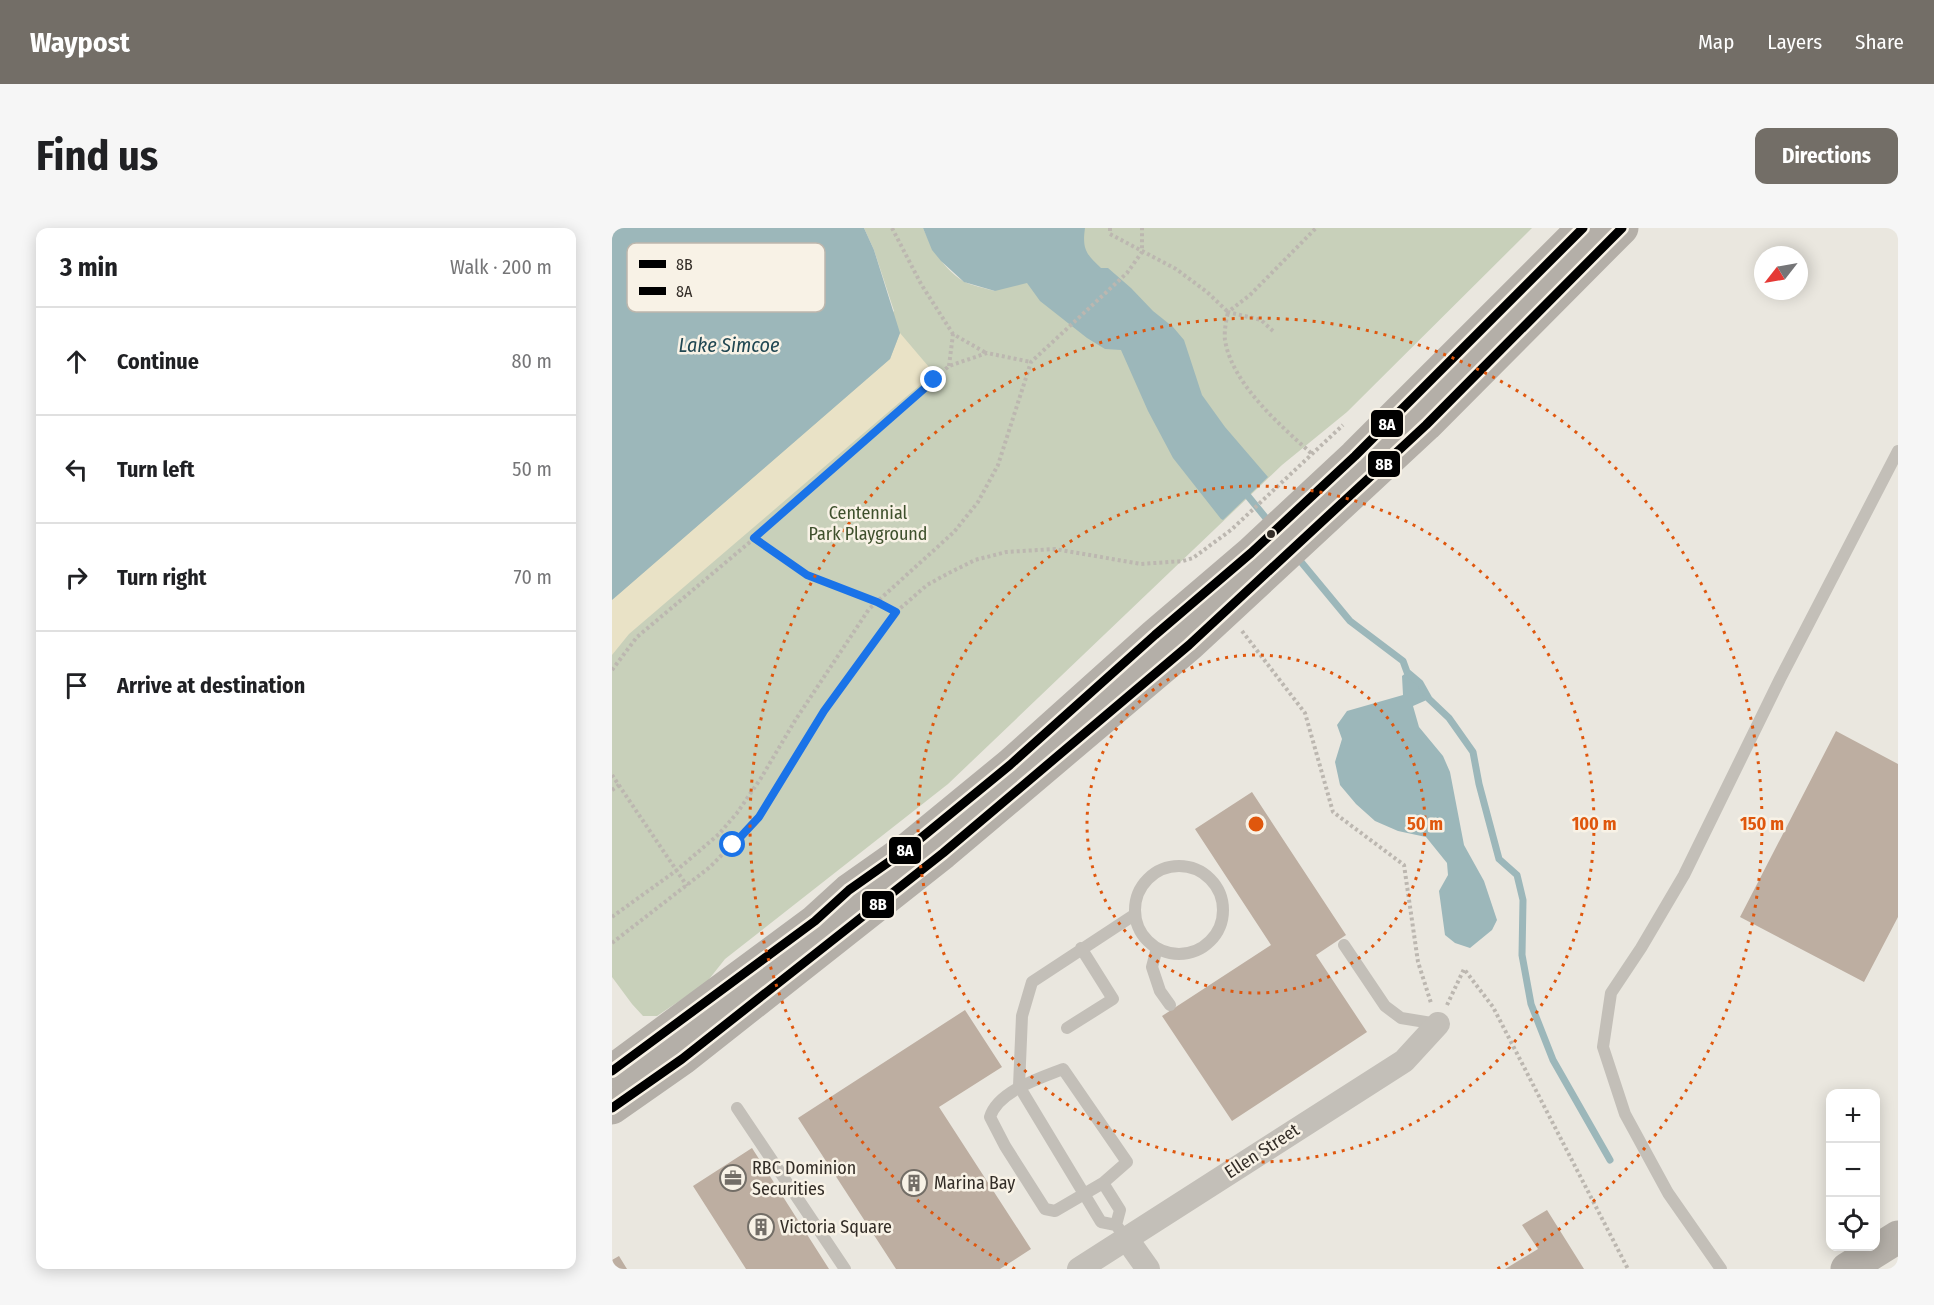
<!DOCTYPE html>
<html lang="en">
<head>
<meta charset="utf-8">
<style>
	:root { --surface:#fff; --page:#f6f6f6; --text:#202124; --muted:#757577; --line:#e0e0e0; --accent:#736e67 }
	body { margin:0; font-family:"Fira Sans Condensed",sans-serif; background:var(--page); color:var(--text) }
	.controls { position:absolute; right:18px; bottom:18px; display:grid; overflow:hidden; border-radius:12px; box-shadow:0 3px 15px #0003 }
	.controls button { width:54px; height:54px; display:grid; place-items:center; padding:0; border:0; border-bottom:2px solid var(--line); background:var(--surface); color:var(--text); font:30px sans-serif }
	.compass { position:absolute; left:1142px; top:18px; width:54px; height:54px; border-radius:50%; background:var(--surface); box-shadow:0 3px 15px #0003; rotate:239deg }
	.stop { position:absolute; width:18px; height:18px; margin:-14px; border:4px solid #1a73e8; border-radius:50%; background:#fff }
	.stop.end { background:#1a73e8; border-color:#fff; box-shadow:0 2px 6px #0008 }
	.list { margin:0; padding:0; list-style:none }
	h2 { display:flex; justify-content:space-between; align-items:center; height:78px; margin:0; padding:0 24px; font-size:26px }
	h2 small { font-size:20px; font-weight:400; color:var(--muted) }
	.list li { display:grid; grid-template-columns:39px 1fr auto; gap:18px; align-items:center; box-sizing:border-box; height:108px; padding:0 24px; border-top:2px solid var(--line) }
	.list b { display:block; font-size:22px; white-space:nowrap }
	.list em { font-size:20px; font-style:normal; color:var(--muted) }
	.icon { flex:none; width:33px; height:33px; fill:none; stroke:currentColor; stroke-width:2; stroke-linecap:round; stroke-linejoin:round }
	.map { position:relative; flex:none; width:1286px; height:1041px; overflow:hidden; border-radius:12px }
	header { display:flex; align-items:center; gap:36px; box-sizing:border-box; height:84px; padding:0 30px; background:var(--accent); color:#fff }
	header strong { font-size:28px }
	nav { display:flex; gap:33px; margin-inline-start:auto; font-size:21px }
	.intro { display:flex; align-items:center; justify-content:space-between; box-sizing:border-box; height:144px; padding:0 36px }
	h1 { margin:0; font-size:42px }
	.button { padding:15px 27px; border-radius:12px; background:var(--accent); color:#fff; font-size:21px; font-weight:700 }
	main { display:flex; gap:36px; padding:0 36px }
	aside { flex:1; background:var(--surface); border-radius:12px; box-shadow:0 3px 15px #0003 }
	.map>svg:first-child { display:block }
	.green { fill:#c8d0ba }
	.sand { fill:#e9e2c6 }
	.water { fill:#9cb7ba }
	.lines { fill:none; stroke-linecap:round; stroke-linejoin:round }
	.stream { stroke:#9cb7ba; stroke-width:7 }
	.building { fill:#bdaea1 }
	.path { stroke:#bcb7b0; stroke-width:4; stroke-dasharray:3 3; stroke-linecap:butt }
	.service { stroke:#c3bfb8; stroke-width:12 }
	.minor { stroke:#c3bfb8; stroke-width:24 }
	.secondary { stroke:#b4afa8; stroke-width:33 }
	.bus-1-casing { stroke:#f8f2e6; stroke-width:14 }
	.bus-2-casing { stroke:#f8f2e6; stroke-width:14 }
	.bus-1 { stroke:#000; stroke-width:9 }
	.bus-2 { stroke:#000; stroke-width:9 }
	.route { stroke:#1a73e8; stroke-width:8 }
	.ring { fill:none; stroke:#df570d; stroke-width:3; stroke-dasharray:3 6 }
	.bus-dot { fill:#332d27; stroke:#f8f2e6; stroke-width:2 }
	.labels { text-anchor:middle; stroke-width:5; stroke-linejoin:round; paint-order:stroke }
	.park-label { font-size:18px; fill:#3e502c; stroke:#f8f2e6 }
	.street-label { font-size:18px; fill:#332d27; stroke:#f8f2e6 }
	.poi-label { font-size:18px; fill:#332d27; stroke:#f8f2e6; text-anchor:start }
	.water-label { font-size:20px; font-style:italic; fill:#204752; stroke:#f8f2e6 }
	.key { fill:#f8f2e6; stroke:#bdb7ad; stroke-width:1.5 }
	.key-label { font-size:16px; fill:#332d27 }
	.centre { fill:#df570d; stroke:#f8f2e6; stroke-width:3 }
	.ring-label { font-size:18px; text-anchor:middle; font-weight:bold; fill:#df570d; stroke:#f8f2e6; stroke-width:5; stroke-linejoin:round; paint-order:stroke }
	.line-badge { stroke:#f8f2e6; stroke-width:2 }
	.badge-label { font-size:16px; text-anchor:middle; font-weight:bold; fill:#fff }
</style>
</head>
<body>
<header>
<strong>Waypost</strong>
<nav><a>Map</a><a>Layers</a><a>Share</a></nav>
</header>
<div class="intro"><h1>Find us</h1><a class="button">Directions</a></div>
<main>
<aside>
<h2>3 min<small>Walk · 200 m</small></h2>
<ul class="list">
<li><svg class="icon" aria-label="ahead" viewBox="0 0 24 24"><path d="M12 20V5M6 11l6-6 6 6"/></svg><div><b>Continue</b></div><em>80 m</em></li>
<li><svg class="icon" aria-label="left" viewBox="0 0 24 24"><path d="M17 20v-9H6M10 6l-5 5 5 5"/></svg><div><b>Turn left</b></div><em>50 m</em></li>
<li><svg class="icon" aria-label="right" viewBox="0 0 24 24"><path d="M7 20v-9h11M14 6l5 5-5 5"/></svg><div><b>Turn right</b></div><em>70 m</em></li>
<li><svg class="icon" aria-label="arrive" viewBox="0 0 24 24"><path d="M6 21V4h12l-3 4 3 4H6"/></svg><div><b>Arrive at destination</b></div></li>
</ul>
</aside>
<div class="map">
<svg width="1286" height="1041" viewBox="0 0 1286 1041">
	<rect width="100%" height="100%" fill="#eae7df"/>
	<path class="green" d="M252,0H311C320,21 331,40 351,53C360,58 373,60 383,63L462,0H920L735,184L670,237L336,556L113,731L94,755L45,788H31L20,776L0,749V372L282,83L262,22Z"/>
	<path class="sand" d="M288,105L322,145L17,406L0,427V372L278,131Z"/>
	<path class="water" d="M0,0H252L262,22L288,105L278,131L0,372Z
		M311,0H473C470,21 474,26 489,40H496L519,60L541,83L561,99L572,112L590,167L613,199L656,249L611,292L609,291L561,230L536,183L509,122L493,121L475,110L428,73L415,55L383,63L352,54L329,33L320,22Z
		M795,444L808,455L817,471L801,478L807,499L831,528L838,544L852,617L872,653L885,692L880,702L858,720L843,715L833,707L827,663L836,647L835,635L814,609L786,603L763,593L744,576L728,557L723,534L730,511L725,497L735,483L791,467L790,448Z"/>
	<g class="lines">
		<path class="stream" d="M631,262L658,295
			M685,329L738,393L791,433L795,444L808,455L817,471L837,490L861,524L867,556L887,631L905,647L911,672L910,727L919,776L941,832L998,932"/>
	</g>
	<path class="building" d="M1224,503L1286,536V689L1252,754L1128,689Z
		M640,564L734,707L704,727L755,804L620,893L550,788L659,717L583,601Z
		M353,782L390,839L327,879L419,1021L388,1041H284L186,890Z
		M140,920L217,1041H134L81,958Z
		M935,982L972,1041H893L926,1021L910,997Z
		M7,1028L15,1041H0V1032Z"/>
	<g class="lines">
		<path class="path" d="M280,0L309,56L341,106
			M498,0V6L564,41L595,64L616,84C614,93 612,104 613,112C620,156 668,197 700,226
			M661,103L649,92L616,84L638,67L704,0
			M337,138L341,106L374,125
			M284,384L315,357L335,346L363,332L394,324L443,321L529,336L571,333L581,330L619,302L731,197
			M630,403L693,485L721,584L792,637L806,734L819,775
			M0,442L25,409L151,303L337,138L375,125L419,134
			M0,547L75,658
			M0,562L7,557
			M0,689L65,642L107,606L125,585L149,550L184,491L257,381L342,304L366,274L386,237L419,134L515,45L530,24V0
			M0,715L98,639L147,589L212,483L284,384L265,374L195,347L142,310
			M835,777L852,741L881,779L1016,1041"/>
		<path class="service" d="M523 682a44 44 0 1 1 88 0a44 44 0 1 1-88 0Z
			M732,717L773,778L789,790L826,796
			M545,720L540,739L548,763L558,777
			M455,800L501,771L469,720
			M451,841L515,934L491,955L443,983L433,981L393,918L378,889C386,863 428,850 451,841Z
			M125,880L233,1041
			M491,955L508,982L504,997
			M514,1010L504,997L489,994L407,858L410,788L420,754L522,687
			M1109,1041L1056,965L1013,886L991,819L999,765L1029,720L1072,647L1168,451L1286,223"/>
		<path class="minor" d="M514,1010L536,1041
			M467,1041L792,833L826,796"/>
		<path class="secondary" d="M0,843L203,693L237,662L298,619L398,537L543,407L639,325L743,228L971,0
			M0,880L70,831L331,625L577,417L814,197L1010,0
			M1235,1041L1286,1009"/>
		<defs>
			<path id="bus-1" d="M0,880L70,831L331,625L577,417L814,197L1010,0"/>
			<path id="bus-2" d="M0,843L203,693L237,662L298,619L398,537L543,407L639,325L743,228L971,0"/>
		</defs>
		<use href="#bus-1" class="bus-1-casing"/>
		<use href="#bus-2" class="bus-2-casing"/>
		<use href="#bus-1" class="bus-1"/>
		<use href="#bus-2" class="bus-2"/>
	</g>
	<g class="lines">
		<path class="route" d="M121,617L147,589L212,483L284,384L265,374L195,347L142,310L322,152"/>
	</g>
	<g class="ring">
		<circle cx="644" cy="596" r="169"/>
		<circle cx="644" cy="596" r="338"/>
		<path d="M403 1041A506 506 0 1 1 885 1041"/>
	</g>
	<defs>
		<symbol id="office-ring" viewBox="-11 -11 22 22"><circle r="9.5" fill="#f8f2e6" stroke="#736e67" stroke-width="1.5"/><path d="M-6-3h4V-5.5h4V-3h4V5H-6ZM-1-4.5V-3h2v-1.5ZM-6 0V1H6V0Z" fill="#736e67"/></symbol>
		<symbol id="building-ring" viewBox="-11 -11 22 22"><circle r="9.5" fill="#f8f2e6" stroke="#736e67" stroke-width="1.5"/><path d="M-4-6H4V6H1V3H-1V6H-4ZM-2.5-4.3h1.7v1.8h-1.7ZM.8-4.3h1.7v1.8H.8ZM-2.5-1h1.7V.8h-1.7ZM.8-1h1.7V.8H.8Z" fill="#736e67"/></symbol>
	</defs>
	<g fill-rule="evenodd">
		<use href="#office-ring" x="106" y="935" width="30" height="30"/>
		<use href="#building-ring" x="287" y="940" width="30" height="30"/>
		<use href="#building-ring" x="134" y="984" width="30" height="30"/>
	</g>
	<circle class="bus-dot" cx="659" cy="306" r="5"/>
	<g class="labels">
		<g class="park-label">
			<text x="256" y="291">Centennial<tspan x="256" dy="21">Park Playground</tspan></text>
		</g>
		<g class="street-label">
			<text transform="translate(650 923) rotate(-33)" y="6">Ellen Street</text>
		</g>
		<g class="poi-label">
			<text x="140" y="946">RBC Dominion<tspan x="140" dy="21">Securities</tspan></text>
			<text x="322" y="961">Marina Bay</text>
			<text x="168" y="1005">Victoria Square</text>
		</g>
		<g class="water-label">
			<text x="117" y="124">Lake Simcoe</text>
		</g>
	</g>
	<rect x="15" y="15" width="198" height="69" rx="9" class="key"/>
	<rect x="27" y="32" width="27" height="8" fill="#000"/>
	<rect x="27" y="59" width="27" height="8" fill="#000"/>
	<g class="key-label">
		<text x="64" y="42">8B</text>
		<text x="64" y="69">8A</text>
	</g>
	<circle cx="644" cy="596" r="9" class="centre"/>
	<g class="ring-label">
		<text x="813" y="602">50 m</text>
		<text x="982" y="602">100 m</text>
		<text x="1150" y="602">150 m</text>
	</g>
	<g class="line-badge">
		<rect x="758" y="181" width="34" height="29" rx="6" fill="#000"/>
		<rect x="755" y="222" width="34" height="28" rx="6" fill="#000"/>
		<rect x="276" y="608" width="34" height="29" rx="6" fill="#000"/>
		<rect x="249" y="662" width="34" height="29" rx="6" fill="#000"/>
	</g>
	<g class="badge-label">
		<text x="775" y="202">8A</text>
		<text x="772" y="242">8B</text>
		<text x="293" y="628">8A</text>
		<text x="266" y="682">8B</text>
	</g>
</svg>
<div class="controls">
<button>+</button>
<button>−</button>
<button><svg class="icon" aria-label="locate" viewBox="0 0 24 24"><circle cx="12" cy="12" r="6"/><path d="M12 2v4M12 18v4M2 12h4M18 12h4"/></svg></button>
</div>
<svg class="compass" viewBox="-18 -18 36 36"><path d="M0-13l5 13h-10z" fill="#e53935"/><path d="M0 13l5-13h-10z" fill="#757577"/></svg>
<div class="stop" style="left:121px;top:617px"></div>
<div class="stop end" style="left:322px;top:152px"></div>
</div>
</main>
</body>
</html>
